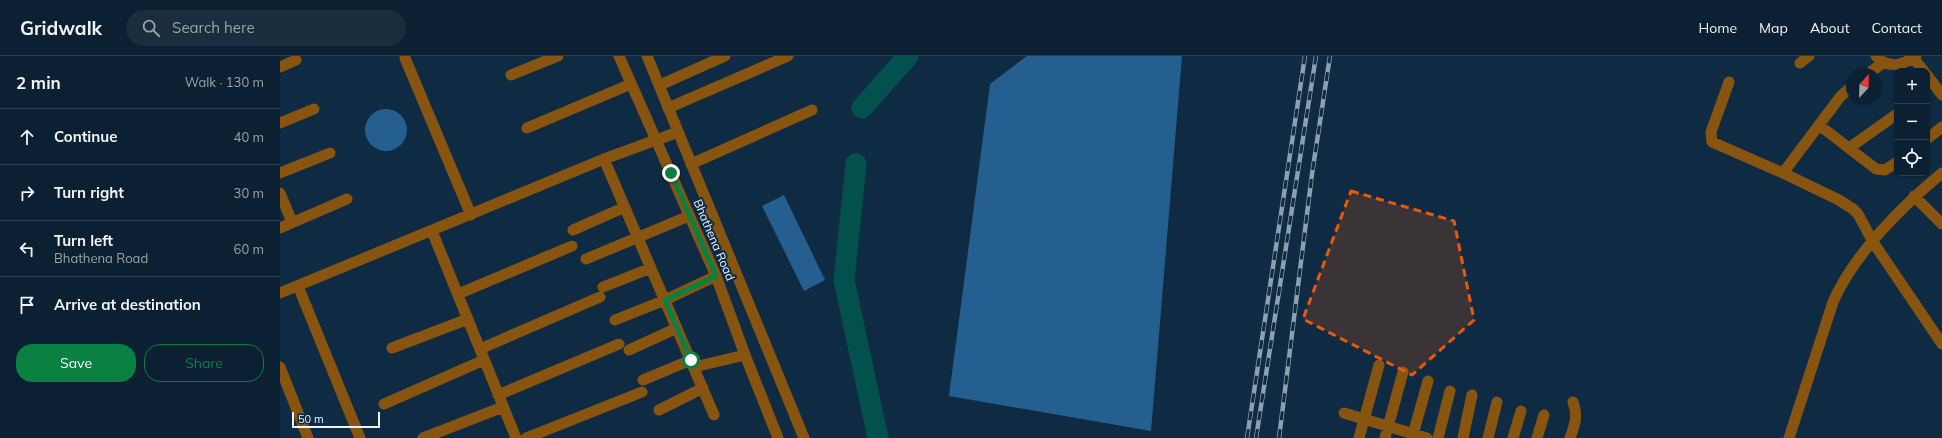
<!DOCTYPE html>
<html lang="en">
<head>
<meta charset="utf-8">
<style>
	:root { --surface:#0b2032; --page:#192d3e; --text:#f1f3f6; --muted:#9aa3ac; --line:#2b3e4d; --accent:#0b8043 }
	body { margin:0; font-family:Mulish,sans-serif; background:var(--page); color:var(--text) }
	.controls { position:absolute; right:12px; top:12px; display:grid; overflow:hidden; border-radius:8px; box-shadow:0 1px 3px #0004 }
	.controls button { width:36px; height:36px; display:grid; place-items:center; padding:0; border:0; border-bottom:1px solid var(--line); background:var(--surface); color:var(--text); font:20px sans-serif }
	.compass { position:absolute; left:1566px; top:12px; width:36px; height:36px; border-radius:50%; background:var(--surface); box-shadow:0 1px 3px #0004; rotate:22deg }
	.scale { position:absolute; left:12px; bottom:10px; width:88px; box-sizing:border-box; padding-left:4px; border:2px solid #eaf4fe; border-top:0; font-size:11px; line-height:14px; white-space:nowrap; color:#eaf4fe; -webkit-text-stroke:3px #0f2b43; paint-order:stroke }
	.stop { position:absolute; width:12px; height:12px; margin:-9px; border:3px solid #0b8043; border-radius:50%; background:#fff }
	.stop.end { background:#0b8043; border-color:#fff; box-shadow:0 1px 4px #0008 }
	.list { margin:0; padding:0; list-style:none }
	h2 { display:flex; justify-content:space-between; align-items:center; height:52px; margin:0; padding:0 16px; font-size:17px }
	h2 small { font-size:13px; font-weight:400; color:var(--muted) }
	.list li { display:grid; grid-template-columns:26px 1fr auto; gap:12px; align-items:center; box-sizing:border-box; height:56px; padding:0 16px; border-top:1px solid var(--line) }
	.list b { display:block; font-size:15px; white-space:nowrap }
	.list p { margin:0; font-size:13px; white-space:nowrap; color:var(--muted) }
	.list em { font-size:13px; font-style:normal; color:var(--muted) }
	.actions { display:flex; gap:8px; padding:12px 16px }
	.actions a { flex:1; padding:9px 0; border:1px solid var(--accent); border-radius:16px; text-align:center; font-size:14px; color:var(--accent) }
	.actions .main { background:var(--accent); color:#fff }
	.icon { flex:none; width:22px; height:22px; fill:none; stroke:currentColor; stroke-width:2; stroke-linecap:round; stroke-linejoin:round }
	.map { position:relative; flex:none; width:1662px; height:382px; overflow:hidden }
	header { display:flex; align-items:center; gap:24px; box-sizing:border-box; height:56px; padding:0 20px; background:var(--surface); border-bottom:1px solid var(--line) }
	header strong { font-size:19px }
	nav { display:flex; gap:22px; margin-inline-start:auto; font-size:14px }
	.search { width:280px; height:36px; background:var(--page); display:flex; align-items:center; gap:10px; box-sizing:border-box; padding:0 14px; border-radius:22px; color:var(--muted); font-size:15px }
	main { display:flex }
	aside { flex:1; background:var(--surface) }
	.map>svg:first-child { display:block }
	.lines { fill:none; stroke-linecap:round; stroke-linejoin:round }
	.river { stroke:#03514c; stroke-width:21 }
	.building { fill:#245f90 }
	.minor { stroke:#885510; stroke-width:11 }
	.tertiary { stroke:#885510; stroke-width:11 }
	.rail-casing { stroke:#8e9faf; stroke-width:4.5 }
	.rail { stroke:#0f2b43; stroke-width:3; stroke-dasharray:9; stroke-linecap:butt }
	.route { stroke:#0b8043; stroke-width:5 }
	.marked { fill:#e8590c; fill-opacity:0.2; stroke:#e8590c; stroke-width:3; stroke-dasharray:8 5; stroke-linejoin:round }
	.labels { text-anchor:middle; stroke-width:4; stroke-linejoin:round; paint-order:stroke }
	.street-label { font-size:12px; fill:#eaf4fe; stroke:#0f2b43 }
</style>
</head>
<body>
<header>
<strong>Gridwalk</strong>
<div class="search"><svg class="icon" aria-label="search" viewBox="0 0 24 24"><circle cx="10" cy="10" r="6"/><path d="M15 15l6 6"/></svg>Search here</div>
<nav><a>Home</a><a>Map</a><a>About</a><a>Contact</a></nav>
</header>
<main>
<aside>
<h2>2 min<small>Walk · 130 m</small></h2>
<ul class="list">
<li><svg class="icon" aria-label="ahead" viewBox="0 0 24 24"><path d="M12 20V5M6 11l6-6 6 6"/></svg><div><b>Continue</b></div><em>40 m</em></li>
<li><svg class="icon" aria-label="right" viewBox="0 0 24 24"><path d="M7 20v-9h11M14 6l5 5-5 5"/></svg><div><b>Turn right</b></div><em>30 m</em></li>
<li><svg class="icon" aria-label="left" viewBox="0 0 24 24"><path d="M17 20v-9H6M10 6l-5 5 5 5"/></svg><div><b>Turn left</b><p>Bhathena Road</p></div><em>60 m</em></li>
<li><svg class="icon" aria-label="arrive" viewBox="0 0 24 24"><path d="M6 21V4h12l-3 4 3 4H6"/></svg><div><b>Arrive at destination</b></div></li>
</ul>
<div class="actions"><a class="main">Save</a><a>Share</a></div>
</aside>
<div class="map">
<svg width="1662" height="382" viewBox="0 0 1662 382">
	<rect width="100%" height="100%" fill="#0f2b43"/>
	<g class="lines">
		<path class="river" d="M582,52L628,0
			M576,108L564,224L598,382"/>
	</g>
	<path class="building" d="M747,0H902L871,375L669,340L710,28Z
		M85 74a21 21 0 1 1 42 0a21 21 0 1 1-42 0Z
		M504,139L545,224L524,235L482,150Z"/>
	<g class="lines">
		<path class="minor" d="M1596,0C1609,14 1623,9 1636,0
			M125,2L191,159
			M1633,2L1644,15
			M1520,7L1529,0
			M0,11L16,4
			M1588,18L1604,6
			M231,19L278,0
			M1647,19L1662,39
			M1449,26L1431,76L1432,86L1503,117L1559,144L1573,153L1578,158L1593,186L1662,288
			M380,29L445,0
			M388,52L508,0
			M0,67L34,53
			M1539,69L1596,113L1605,114L1617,106
			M247,72L351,28
			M1647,83L1662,71
			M1569,92L1617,58
			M324,103L434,359
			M411,108L532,54
			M0,117L50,97
			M1503,117L1560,41L1572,30
			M0,137L12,166
			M1634,140L1662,168
			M0,172L67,143
			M293,174L345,151
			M152,175L236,382
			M306,203L409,160
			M18,230L80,382
			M323,231L371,212
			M0,237L324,103L398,76
			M178,238L292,190
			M335,264L385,244L436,220
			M112,292L188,263
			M200,293L320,241
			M349,294L397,272
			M0,311L28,382
			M414,311L465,299
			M363,324L411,304
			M218,339L339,288
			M104,348L204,304
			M379,354L423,332
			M1064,357L1147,382
			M143,382L223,351
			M246,382L362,336
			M1079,382L1099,309
			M1105,382L1123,316
			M1132,382L1148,325
			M1158,382L1170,335
			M1183,382L1192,339
			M1208,382L1217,346
			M1233,382L1241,355
			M1257,382L1264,359
			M1290,382C1295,369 1298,359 1293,346
			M1509,382L1553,246C1574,198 1622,150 1662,117"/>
		<path class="tertiary" d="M339,0L436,220L465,299L498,382
			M367,0L524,382"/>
		<defs>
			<path id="rail" d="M967,382L1025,0
				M976,382L1036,0
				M999,382L1032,118L1050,0"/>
		</defs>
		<use href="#rail" class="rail-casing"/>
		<use href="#rail" class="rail"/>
	</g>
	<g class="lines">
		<path class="route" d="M391,117L436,220L385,244L411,304"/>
	</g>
	<path class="marked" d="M1071,135L1174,165L1194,264L1132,319L1023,263Z"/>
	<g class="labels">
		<g class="street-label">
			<text transform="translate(434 184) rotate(67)" y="4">Bhathena Road</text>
		</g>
	</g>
</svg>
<div class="controls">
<button>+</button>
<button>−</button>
<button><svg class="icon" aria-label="locate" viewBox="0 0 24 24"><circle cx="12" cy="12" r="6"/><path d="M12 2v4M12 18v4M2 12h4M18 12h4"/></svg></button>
</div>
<svg class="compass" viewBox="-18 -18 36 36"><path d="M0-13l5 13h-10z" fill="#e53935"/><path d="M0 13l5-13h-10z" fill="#9aa3ac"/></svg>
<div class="scale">50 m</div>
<div class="stop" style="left:411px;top:304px"></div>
<div class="stop end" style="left:391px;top:117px"></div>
</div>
</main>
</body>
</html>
